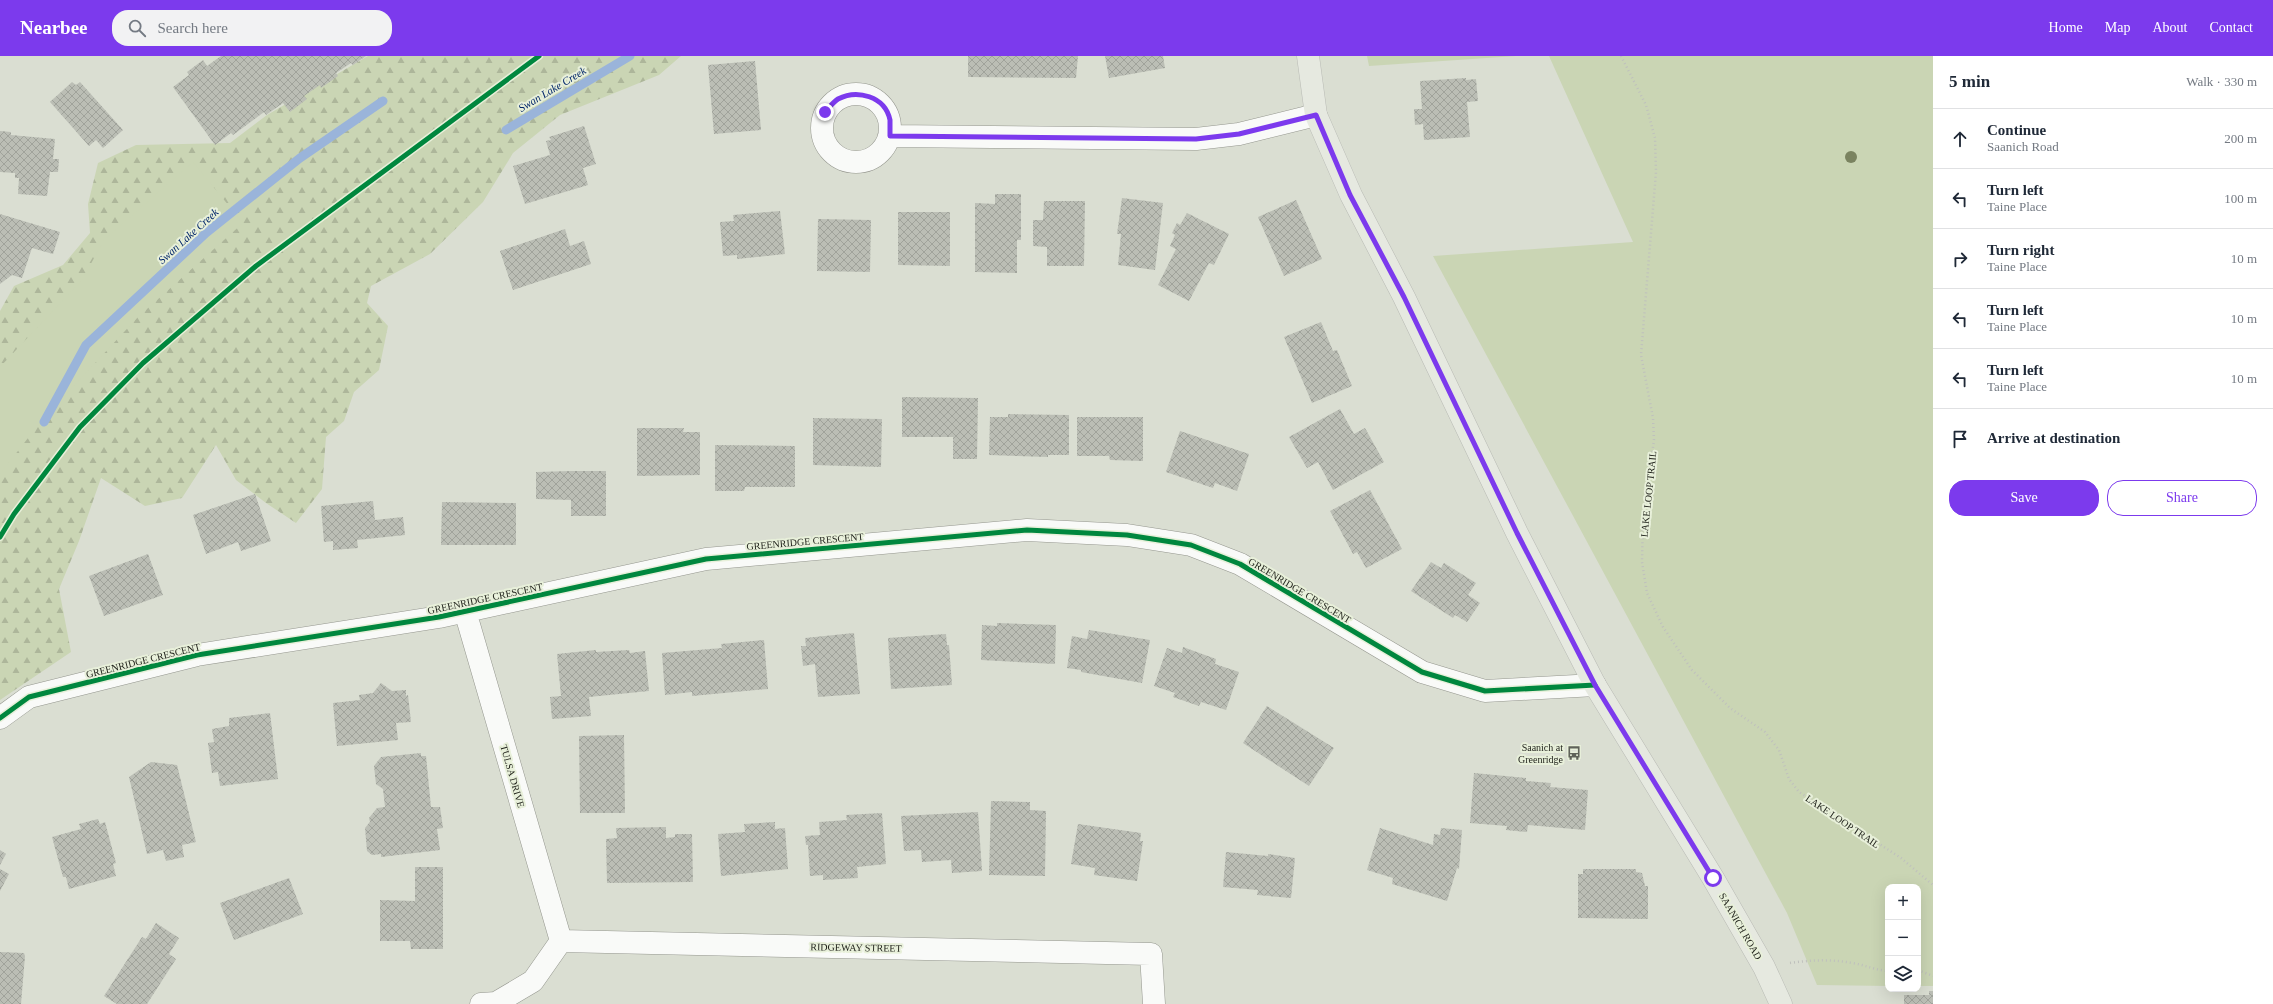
<!DOCTYPE html>
<html lang="en">
<head>
<meta charset="utf-8">
<style>
	:root { --surface:#fff; --page:#f2f2f3; --text:#1f2937; --muted:#747a83; --line:#e0e1e3; --accent:#7c3aed }
	body { margin:0; font-family:Georgia,serif; background:var(--page); color:var(--text) }
	.controls { position:absolute; right:12px; bottom:12px; display:grid; overflow:hidden; border-radius:8px; box-shadow:0 4px 16px #0002 }
	.controls button { width:36px; height:36px; display:grid; place-items:center; padding:0; border:0; border-bottom:1px solid var(--line); background:var(--surface); color:var(--text); font:20px sans-serif }
	.stop { position:absolute; width:12px; height:12px; margin:-9px; border:3px solid #7c3aed; border-radius:50%; background:#fff }
	.stop.end { background:#7c3aed; border-color:#fff; box-shadow:0 1px 4px #0008 }
	.list { margin:0; padding:0; list-style:none }
	h2 { display:flex; justify-content:space-between; align-items:center; height:52px; margin:0; padding:0 16px; font-size:17px }
	h2 small { font-size:13px; font-weight:400; color:var(--muted) }
	.list li { display:grid; grid-template-columns:26px 1fr auto; gap:12px; align-items:center; box-sizing:border-box; height:60px; padding:0 16px; border-top:1px solid var(--line) }
	.list b { display:block; font-size:15px; white-space:nowrap }
	.list p { margin:0; font-size:13px; white-space:nowrap; color:var(--muted) }
	.list em { font-size:13px; font-style:normal; color:var(--muted) }
	.actions { display:flex; gap:8px; padding:12px 16px }
	.actions a { flex:1; padding:9px 0; border:1px solid var(--accent); border-radius:16px; text-align:center; font-size:14px; color:var(--accent) }
	.actions .main { background:var(--accent); color:#fff }
	.icon { flex:none; width:22px; height:22px; fill:none; stroke:currentColor; stroke-width:2; stroke-linecap:round; stroke-linejoin:round }
	.map { position:relative; flex:none; width:1933px; height:948px; overflow:hidden }
	header { display:flex; align-items:center; gap:24px; box-sizing:border-box; height:56px; padding:0 20px; background:var(--accent); color:#fff }
	header strong { font-size:19px }
	nav { display:flex; gap:22px; margin-inline-start:auto; font-size:14px }
	.search { width:280px; height:36px; background:var(--page); display:flex; align-items:center; gap:10px; box-sizing:border-box; padding:0 14px; border-radius:16px; color:var(--muted); font-size:15px }
	main { display:flex }
	aside { flex:1; background:var(--surface) }
	.map>svg:first-child { display:block }
	.forest { fill:url(#forest-firs) }
	.park { fill:#cad5b4 }
	.lines { fill:none; stroke-linecap:round; stroke-linejoin:round }
	.stream { stroke:#9ab4da; stroke-width:9 }
	.building { fill:url(#building-cross-hatch) }
	.minor-casing { stroke:#94968e; stroke-width:23 }
	.major-casing { stroke:#b8bab4; stroke-width:23 }
	.path { stroke:#bfc0bd; stroke-width:2.5; stroke-dasharray:1 3; stroke-linecap:butt }
	.minor { stroke:#f9faf8; stroke-width:22 }
	.major { stroke:#e6e9e0; stroke-width:22 }
	.cycleway-casing { stroke:#e8f0da; stroke-width:8 }
	.cycleway { stroke:#00873e; stroke-width:5 }
	.tree { fill:#7a8360 }
	.route { stroke:#7c3aed; stroke-width:5 }
	.labels { text-anchor:middle; stroke-width:4; stroke-linejoin:round; paint-order:stroke }
	.street-label { font-size:10px; fill:#1d1f18; stroke:#e8f0da }
	.poi-label { font-size:10px; fill:#1d1f18; stroke:#e8f0da; text-anchor:end }
	.water-label { font-size:11px; font-style:italic; fill:#002569; stroke:#e8f0da }
</style>
</head>
<body>
<header>
<strong>Nearbee</strong>
<div class="search"><svg class="icon" aria-label="search" viewBox="0 0 24 24"><circle cx="10" cy="10" r="6"/><path d="M15 15l6 6"/></svg>Search here</div>
<nav><a>Home</a><a>Map</a><a>About</a><a>Contact</a></nav>
</header>
<main>
<div class="map">
<svg width="1933" height="948" viewBox="0 0 1933 948">
	<defs>
		<pattern id="forest-firs" width="22" height="20" patternUnits="userSpaceOnUse"><rect width="22" height="20" fill="#cad5b4"/><path d="M5 1l3.5 6h-7zM16 11l3.5 6h-7z" fill="#adb69a"/></pattern>
		<pattern id="building-cross-hatch" width="8" height="8" patternUnits="userSpaceOnUse"><rect width="8" height="8" fill="#bbbeb5"/><path d="M0 0l8 8M0 8l8-8" fill="none" stroke="#a0a39b"/></pattern>
	</defs>
	<rect width="100%" height="100%" fill="#daded2"/>
	<path class="forest" d="M368,0H681L659,19L560,59L513,97L483,146L430,198L371,230L367,247L388,270L379,314L354,336L344,365L326,381L322,433L296,467L266,447L236,424L216,389L182,442L145,450L101,422L79,485L59,533L71,596L0,644V255L14,230L63,209L90,177L88,148L98,107L136,89L230,87L267,59Z"/>
	<path class="park" d="M1367,0H1516L1369,10Z
		M1549,0H1933V930H1918V831H1888V930L1817,929L1787,857L1433,200L1633,186Z
		M193,106L243,167L138,261L42,364L0,418V311L82,224L104,184Z"/>
	<g class="lines">
		<path class="stream" d="M506,74L630,0
			M44,366L86,289L206,177L300,102L383,45"/>
	</g>
	<path class="building" d="M221,0H366L353,9L351,7L336,17L338,20L321,32L320,29L304,40L307,43L290,56L283,47L266,59L264,56L233,79L231,77L215,89L173,31L189,19L187,16L203,4L207,10Z
		M968,0H1078L1076,22L968,21Z
		M1105,0H1163L1165,12L1109,22Z
		M755,5L761,74L714,78L708,9Z
		M1466,22V24L1476,23L1478,45L1467,46L1470,81L1424,84L1423,68L1415,69L1414,53H1422L1420,25Z
		M72,26L76,29L80,26L123,74L103,92L96,84L89,90L50,46Z
		M584,70L596,108L583,112L588,129L525,148L513,110L550,99L546,85L551,84L549,81Z
		M0,75L11,76V79L55,83L53,103H59L58,116H50L47,140L18,138L19,122H15V117L0,116Z
		M995,138H1021V184H1017V217L975,216V147L995,148Z
		M1122,142L1163,147L1155,214L1118,209L1121,178H1117Z
		M1296,144L1322,203L1284,220L1258,161Z
		M1044,145H1085L1084,210H1047V191L1033,190V164H1043Z
		M780,155L785,198L737,203V199L723,200L720,166L734,165L733,159Z
		M898,156H950V210L898,209Z
		M1187,157L1229,178L1214,209L1209,207L1189,245L1158,229L1176,193L1170,190L1175,179L1172,177L1177,167L1180,169Z
		M0,158L60,176L53,198L32,192L22,222L12,219L0,228Z
		M818,163L871,164L870,216L817,215Z
		M565,173L570,190L584,185L591,208L513,234L500,195Z
		M1321,266L1333,295L1337,294L1352,330L1312,347L1284,281Z
		M902,341L978,342L977,403H953V381H902Z
		M1340,353L1354,378L1365,372L1384,406L1333,434L1318,406L1307,412L1289,381Z
		M1008,358L1069,359V399H1048V401L989,399L990,361H1008Z
		M1077,361H1143V405L1110,404L1109,400H1077Z
		M813,362L882,363L881,411L813,409Z
		M637,372H684L683,376H700V419L637,420Z
		M1180,375L1249,398L1237,435L1215,427L1213,432L1166,416Z
		M715,389L795,390V431H745L744,435H715Z
		M572,415H606V460H571V444L536,443V416Z
		M1370,434L1402,493L1366,512L1357,496L1353,498L1330,455Z
		M255,438L271,485L241,495L238,486L206,498L193,459Z
		M373,445L375,464L403,461L405,479L357,484L358,492L333,494V485L324,486L321,450Z
		M442,446L516,447V489H441Z
		M148,498L163,539L104,560L89,520Z
		M1431,506L1441,512L1444,507L1476,527L1468,539L1480,547L1467,566L1455,559L1453,562L1411,535Z
		M997,567L1056,569L1055,608L981,604L982,569L997,570Z
		M1089,574L1150,584L1142,627L1081,616V614L1067,612L1072,580L1087,583Z
		M854,577L860,638L818,641L815,608L803,610L801,590H806L805,582Z
		M946,578L947,589H949L952,629L891,633L888,582Z
		M764,584L768,633L692,640V636L665,639L662,597L722,592L721,588Z
		M1183,591L1216,603L1215,608L1239,616L1226,654L1201,646L1199,650L1173,641L1175,637L1154,630L1167,592L1182,597Z
		M596,594V596L629,594L630,597L645,595L649,635L589,641L591,660L552,663L550,641L561,640L557,598Z
		M381,627L392,635L406,634V640L408,639L411,666L396,667L398,684L337,690L333,647L360,644L359,639L373,637Z
		M1267,650L1334,692L1309,730L1243,687Z
		M270,657L278,723L220,730L218,716L212,717L208,687L214,686L212,673L229,670V662Z
		M624,679L625,757H580L579,680Z
		M421,697V700H426L431,751H440L443,772L437,773L440,794L381,801V798L372,799L367,795L365,772L370,766L369,762L377,752L385,751L383,733L376,728L374,710L381,701Z
		M151,706L177,709L196,786L182,789L184,801L166,805L163,794L147,798L129,721Z
		M1474,717L1526,722V725L1551,727L1550,731L1588,734L1585,774L1528,769L1527,776L1506,774L1507,770L1470,767Z
		M991,745L1030,746V754L1046,755L1045,820L989,819Z
		M978,756L982,815L952,817L951,804L922,806L921,794L904,795L901,760Z
		M882,757L886,808L857,811L858,822L823,824V819L810,820L808,789H806L805,780L820,779L819,766L847,764L846,759Z
		M98,763L100,768L105,766L116,807L113,808L116,820L69,833L66,821H63L52,781L81,773L79,768Z
		M775,766V773L785,772L788,813L721,820L718,778L745,776L744,768Z
		M1078,768L1141,777L1140,785H1143L1137,825L1094,819L1095,812L1071,808Z
		M666,771V782L675,781V778H692L693,826L607,827L606,783L617,782L616,772Z
		M1380,772L1433,789L1434,778L1440,779L1441,772L1462,774L1459,813L1457,812L1447,845L1392,828L1393,822L1367,814Z
		M0,794L6,798L0,809Z
		M1226,796L1268,800V798L1295,802L1291,842L1257,839L1258,834L1223,831Z
		M415,811H443V893H411L410,885H380V844L415,845Z
		M0,813L9,818L0,835Z
		M1583,813H1636V816L1642,817L1645,830H1648V863L1578,862V818H1583Z
		M289,822L303,858L234,884L220,847Z
		M156,867L179,882L169,898L176,903L147,948H117L104,940L142,881L146,883Z
		M0,896L24,897L25,900L21,948H0Z
		M1929,935H1933V948H1904V939H1929Z"/>
	<g class="lines">
		<defs>
			<path id="minor" d="M822 72a34 34 0 1 1 68 0a34 34 0 1 1-68 0Z
				M890,80L1196,83L1239,78L1316,59
				M465,555L561,885
				M0,662L29,641L197,599L439,561L706,503L1027,474L1127,479L1191,489L1240,508L1422,616L1485,635L1595,629
				M561,885L1151,898L1154,948
				M481,948L496,947L533,925L561,885"/>
			<path id="major" d="M1308,0L1316,59L1351,139L1404,241L1517,477L1595,629L1713,822L1764,911L1781,948"/>
		</defs>
		<use href="#minor" class="minor-casing"/>
		<use href="#major" class="major-casing"/>
		<path class="path" d="M1621,0L1646,49L1655,82L1656,116L1641,299L1653,362L1654,384L1643,463L1642,506L1647,537L1663,571L1692,614L1730,652L1765,676L1779,694L1789,723L1799,736L1901,802L1933,829
			M1790,907C1811,904 1832,903 1852,907C1865,909 1875,914 1888,915
			M1918,914L1933,920"/>
		<use href="#minor" class="minor"/>
		<use href="#major" class="major"/>
		<defs>
			<path id="cycleway" d="M0,481L14,458L80,371L143,307L256,210L539,0
				M0,662L29,641L197,599L439,561L706,503L1027,474L1127,479L1191,489L1240,508L1422,616L1485,635L1595,629"/>
		</defs>
		<use href="#cycleway" class="cycleway-casing"/>
		<use href="#cycleway" class="cycleway"/>
	</g>
	<circle class="tree" cx="1851" cy="101" r="6"/>
	<g class="lines">
		<path class="route" d="M825,56C829,52 833,46 838,43C857,33 885,40 890,64C890,69 890,75 890,80L1196,83L1239,78L1316,59L1350,139L1404,241L1517,477L1595,629L1713,822"/>
	</g>
	<defs>
		<symbol id="bus-bare" viewBox="-9 -9 18 18"><path d="M-5-6H5V4H4V6H2V4H-2V6H-4V4H-5ZM-3.5-4V0h7V-4ZM-3.5 1.2v1.5H-2V1.2ZM2 1.2v1.5H3.5V1.2Z" fill="#5f6259" stroke="#e8f0da" stroke-width="2.5" paint-order="stroke"/></symbol>
	</defs>
	<g fill-rule="evenodd">
		<use href="#bus-bare" x="1564" y="687" width="20" height="20"/>
	</g>
	<g class="labels">
		<g class="street-label">
			<text transform="translate(1648 438) rotate(-84)" y="4">LAKE LOOP TRAIL</text>
			<text transform="translate(805 485) rotate(-5)" y="4">GREENRIDGE CRESCENT</text>
			<text transform="translate(1300 534) rotate(31)" y="4">GREENRIDGE CRESCENT</text>
			<text transform="translate(485 542) rotate(-12)" y="4">GREENRIDGE CRESCENT</text>
			<text transform="translate(143 604) rotate(-14)" y="4">GREENRIDGE CRESCENT</text>
			<text transform="translate(513 720) rotate(74)" y="4">TULSA DRIVE</text>
			<text transform="translate(1843 765) rotate(34)" y="4">LAKE LOOP TRAIL</text>
			<text transform="translate(1741 870) rotate(60)" y="4">SAANICH ROAD</text>
			<text transform="translate(856 891) rotate(1)" y="4">RIDGEWAY STREET</text>
		</g>
		<g class="poi-label">
			<text x="1563" y="695">Saanich at<tspan x="1563" dy="12">Greenridge</tspan></text>
		</g>
		<g class="water-label">
			<text transform="translate(552 33) rotate(-31)" y="4">Swan Lake Creek</text>
			<text transform="translate(188 180) rotate(-42)" y="4">Swan Lake Creek</text>
		</g>
	</g>
</svg>
<div class="controls">
<button>+</button>
<button>−</button>
<button><svg class="icon" aria-label="layers" viewBox="0 0 24 24"><path d="M12 4l9 5-9 5-9-5zM3 14l9 5 9-5"/></svg></button>
</div>
<div class="stop" style="left:1713px;top:822px"></div>
<div class="stop end" style="left:825px;top:56px"></div>
</div>
<aside>
<h2>5 min<small>Walk · 330 m</small></h2>
<ul class="list">
<li><svg class="icon" aria-label="ahead" viewBox="0 0 24 24"><path d="M12 20V5M6 11l6-6 6 6"/></svg><div><b>Continue</b><p>Saanich Road</p></div><em>200 m</em></li>
<li><svg class="icon" aria-label="left" viewBox="0 0 24 24"><path d="M17 20v-9H6M10 6l-5 5 5 5"/></svg><div><b>Turn left</b><p>Taine Place</p></div><em>100 m</em></li>
<li><svg class="icon" aria-label="right" viewBox="0 0 24 24"><path d="M7 20v-9h11M14 6l5 5-5 5"/></svg><div><b>Turn right</b><p>Taine Place</p></div><em>10 m</em></li>
<li><svg class="icon" aria-label="left" viewBox="0 0 24 24"><path d="M17 20v-9H6M10 6l-5 5 5 5"/></svg><div><b>Turn left</b><p>Taine Place</p></div><em>10 m</em></li>
<li><svg class="icon" aria-label="left" viewBox="0 0 24 24"><path d="M17 20v-9H6M10 6l-5 5 5 5"/></svg><div><b>Turn left</b><p>Taine Place</p></div><em>10 m</em></li>
<li><svg class="icon" aria-label="arrive" viewBox="0 0 24 24"><path d="M6 21V4h12l-3 4 3 4H6"/></svg><div><b>Arrive at destination</b></div></li>
</ul>
<div class="actions"><a class="main">Save</a><a>Share</a></div>
</aside>
</main>
</body>
</html>
